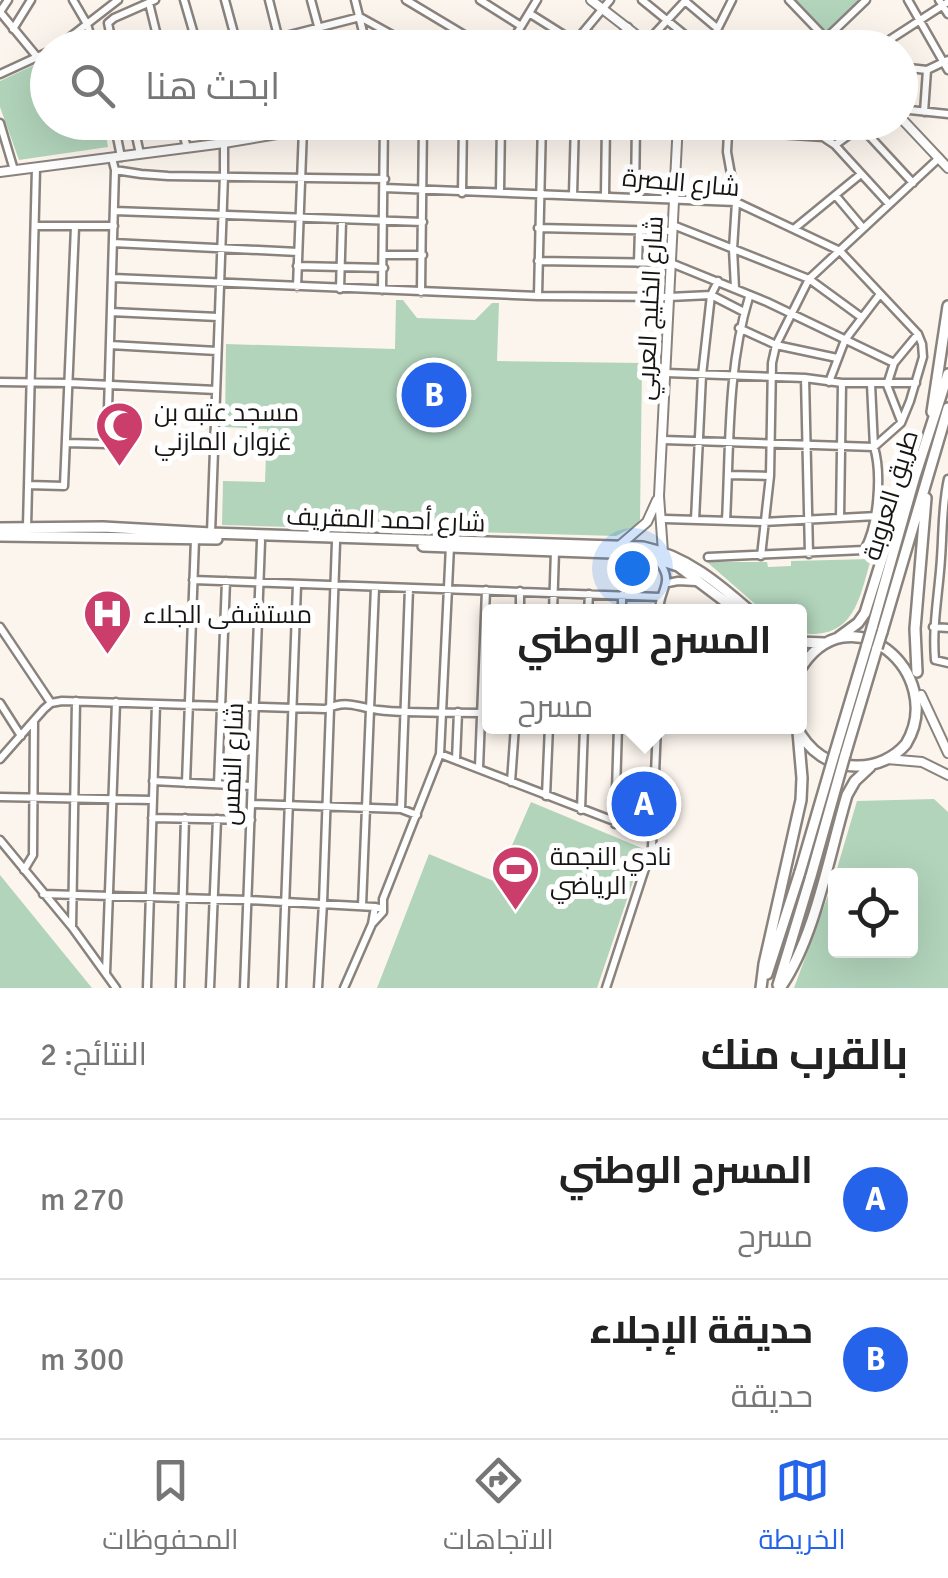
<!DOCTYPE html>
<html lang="ar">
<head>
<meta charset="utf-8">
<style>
	:root { --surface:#fff; --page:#f2f2f2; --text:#222; --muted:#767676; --line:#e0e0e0; --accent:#2563eb }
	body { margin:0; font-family:Signika,Cairo,sans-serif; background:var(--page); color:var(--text); direction:rtl }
	.controls { position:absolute; right:30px; bottom:30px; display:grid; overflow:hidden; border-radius:10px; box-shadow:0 10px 40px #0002 }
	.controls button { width:90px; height:90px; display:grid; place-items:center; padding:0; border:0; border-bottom:2px solid var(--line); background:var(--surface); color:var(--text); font:50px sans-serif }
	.you { position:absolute; left:632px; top:568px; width:35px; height:35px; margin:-25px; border:8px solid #fff; border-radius:50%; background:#1a73e8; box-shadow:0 0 0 15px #1a73e833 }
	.badge { display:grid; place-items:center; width:65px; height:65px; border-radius:50%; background:var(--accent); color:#fff; font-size:32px; font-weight:700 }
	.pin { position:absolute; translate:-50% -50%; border:5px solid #fff; box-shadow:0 2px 10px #0006 }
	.popup { position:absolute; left:482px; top:604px; width:325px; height:130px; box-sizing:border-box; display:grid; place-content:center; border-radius:10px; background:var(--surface); filter:drop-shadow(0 2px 8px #0005); font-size:32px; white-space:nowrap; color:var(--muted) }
	.popup b { font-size:38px; color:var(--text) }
	.popup::after { content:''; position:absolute; left:50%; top:100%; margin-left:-20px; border:20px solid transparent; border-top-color:var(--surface) }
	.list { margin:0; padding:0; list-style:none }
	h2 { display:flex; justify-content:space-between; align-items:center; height:130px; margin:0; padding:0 40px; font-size:42px }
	h2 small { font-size:32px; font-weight:400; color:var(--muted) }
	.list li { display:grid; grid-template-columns:65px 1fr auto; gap:30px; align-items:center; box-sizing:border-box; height:160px; padding:0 40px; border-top:2px solid var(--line) }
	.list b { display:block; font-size:38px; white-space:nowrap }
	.list p { margin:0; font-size:32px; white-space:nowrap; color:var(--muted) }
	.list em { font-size:32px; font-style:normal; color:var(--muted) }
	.icon { flex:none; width:55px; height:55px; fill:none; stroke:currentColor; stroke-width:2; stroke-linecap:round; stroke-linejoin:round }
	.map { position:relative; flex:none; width:948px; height:988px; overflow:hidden; direction:ltr }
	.search { position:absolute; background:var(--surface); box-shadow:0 10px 40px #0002; left:30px; right:30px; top:30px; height:110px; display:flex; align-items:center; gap:25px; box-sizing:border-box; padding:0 35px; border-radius:55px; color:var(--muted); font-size:38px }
	.sheet { height:450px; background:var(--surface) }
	nav { display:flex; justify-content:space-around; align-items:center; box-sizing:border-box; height:140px; border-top:2px solid var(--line); background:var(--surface); font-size:28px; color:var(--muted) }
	nav a { display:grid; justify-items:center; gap:5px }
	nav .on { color:var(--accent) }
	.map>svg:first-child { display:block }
	.green { fill:#b2d4bb; fill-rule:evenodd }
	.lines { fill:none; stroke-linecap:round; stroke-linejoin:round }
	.minor-casing { stroke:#8a837d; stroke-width:11 }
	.major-casing { stroke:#8a837d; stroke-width:12 }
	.highway-casing { stroke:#8a837d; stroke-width:14 }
	.minor { stroke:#fff; stroke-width:6 }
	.major { stroke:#fff; stroke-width:8 }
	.highway { stroke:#fff; stroke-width:9 }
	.highway-bridge-casing { stroke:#8a837d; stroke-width:14; stroke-linecap:butt }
	.highway-bridge { stroke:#fff; stroke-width:9 }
	.labels { text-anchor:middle; stroke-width:10; stroke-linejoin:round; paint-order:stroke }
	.street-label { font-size:25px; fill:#171513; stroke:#fff }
	.poi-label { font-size:25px; fill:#171513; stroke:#fff; text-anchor:start }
</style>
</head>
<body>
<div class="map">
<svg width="948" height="988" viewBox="0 0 948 988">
	<rect width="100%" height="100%" fill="#fcf5ee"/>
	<path class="green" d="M790,0H866L827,38Z
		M47,59L48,122L104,123L108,147L19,160L0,107V81Z
		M396,300H403L417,318L475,320L492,303H499L497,361L642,363L640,520L633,527L616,536L222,525L223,481L265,482L267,429L225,427L226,344L395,349Z
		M871,559C859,600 854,641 799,633V612L763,611L707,562H767L768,567L791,566V561Z
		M934,799L948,812V988H794L833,882L857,801ZM836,876H910V951H836Z
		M531,802L644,849L597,988H377L429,854L496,882Z
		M0,875L92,988H0Z"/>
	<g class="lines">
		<defs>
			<path id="minor" d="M73,0L87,24L94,48
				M184,0L198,48
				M225,0L238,48
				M269,0L281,48
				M311,0L324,48
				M355,0L367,48
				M406,0L486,48
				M480,0L521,26
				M642,0L701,48
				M789,0L835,48
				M908,0L948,70
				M939,0L948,14
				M685,1L717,28
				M149,3L160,48
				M0,12L38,58
				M0,12L8,0
				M529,13L575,42
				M13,29L31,0
				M585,30L606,48
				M516,35L539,48
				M647,42L686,0
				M113,47L108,23L114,18L155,0
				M56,48L118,0
				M239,48L360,17L416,48
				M508,48L537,0
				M570,48L610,0
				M612,48L628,27
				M708,48L732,0
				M816,48L866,0
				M877,48L948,2
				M900,67L927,70L948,60
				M0,74L48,52
				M900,109L948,114
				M924,112L927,70
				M114,122L121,157
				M133,122L140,154
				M180,122L187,148
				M258,122L262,136
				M720,122L728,133L727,152L736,202L733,249L735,288
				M0,123L14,170
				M424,129H463
				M678,132H749L823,137L835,145L889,204
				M835,145L857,129L862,128L913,183
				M115,170L141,174L168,176L385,179
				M384,188L736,202L840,251L918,334L922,344L923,357L910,401L901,423L874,447L663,440
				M500,191L501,122
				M462,193L463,122
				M573,195L575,122
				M605,195L606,122
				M635,196L636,122
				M836,196L863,228
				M114,211L423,222
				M673,225L809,279L861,317
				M35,226H114
				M538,228L672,231
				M795,228L861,174
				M113,243L298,252
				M384,255H423
				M538,261L671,263L767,302L894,363
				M638,263L639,230
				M297,266L384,268
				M113,278L538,296L669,297L711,295L744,312
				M297,287L303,129L301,122
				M340,289L342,221
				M382,290L384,122
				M421,292L423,122
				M538,296L542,122
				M111,312L218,317
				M739,328L776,345L837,358
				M110,345L217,351
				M666,373L805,378L842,383H916
				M805,378L809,554
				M0,382L70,383L216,390
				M829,382L845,340L880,294
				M901,421L887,385L894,363L918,334
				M67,443L107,444L115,170L112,158
				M728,475L770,476
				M948,479C942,506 943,531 941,558C939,592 932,625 935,660L948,663
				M28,485L64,486L75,227
				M840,518L842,383
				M665,519L763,522L877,516
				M695,520L702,375L711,295L718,281
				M726,521C730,446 727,369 749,297
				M27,527L36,168
				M211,533L224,175V143L219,122
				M761,556L770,476L772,363L776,345L809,279L939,158
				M708,557L864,550C878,526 882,474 874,447L871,384
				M659,562C675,583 659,589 659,612
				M193,580L660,597
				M668,583L678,581L696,582
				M520,612V591
				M553,612L555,551
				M588,612L589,594
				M622,612V595
				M0,627L51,703
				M933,627L948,628
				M0,703L21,736
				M440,754L653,836
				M0,759L44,709L51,703L62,701L325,709C349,699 355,707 378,710C412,714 454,712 489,713
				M456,760L458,712
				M479,768L486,590
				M153,781L251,786
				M511,782L515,726
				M186,783L195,539
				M218,784L226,581
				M546,796L549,726
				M0,797L152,800
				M251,804L401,809L417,815
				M401,809L409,588
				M581,810L584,726
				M152,818L251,820
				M615,824L618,726
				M0,840L72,927L116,988
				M24,870L33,855L34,721
				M43,894L248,900L375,907L383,909
				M362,906L375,587
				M372,924L383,912V899L440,754L450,546
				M72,927L76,701
				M106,973L116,702
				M147,988L156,704
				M180,988L185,818
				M210,988L217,819
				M244,988L261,541
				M282,988L297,585
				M318,988L323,903L336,542
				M344,988L372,924L375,907
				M606,988L652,847L657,726"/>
			<path id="major" d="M591,0L653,48
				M900,117L948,168
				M0,172L224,143L349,122
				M619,546L647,522L657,500
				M663,552L659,496L678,122
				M921,695L948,753
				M887,759L922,762L948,775"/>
			<path id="highway" d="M932,412L948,306
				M0,528L103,527L211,533L643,547C686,556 718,583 751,612
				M0,536L217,539
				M423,546L640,554L678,566L739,612
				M872,628L915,476L948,374
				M882,632L948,408
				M839,637L858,623L865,613L900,501L911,483
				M799,642L824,643
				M917,672L915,629L926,498
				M796,726C808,751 830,767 858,766C876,766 894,758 906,744C948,674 849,587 799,671
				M835,752L867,645
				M845,755L877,648
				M767,974L800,872
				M778,985L811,876
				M761,988L764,964L801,800L802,778L798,732
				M780,988C815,938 829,855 847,795L855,781L870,767"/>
		</defs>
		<use href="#minor" class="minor-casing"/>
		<use href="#major" class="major-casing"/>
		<use href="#highway" class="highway-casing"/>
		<use href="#minor" class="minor"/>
		<use href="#major" class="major"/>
		<use href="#highway" class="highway"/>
		<defs>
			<path id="highway-bridge" d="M867,645L872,628
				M877,648L882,632
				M800,872L835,752
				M811,876L845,755"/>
		</defs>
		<use href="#highway-bridge" class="highway-bridge-casing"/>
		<use href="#highway-bridge" class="highway-bridge"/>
	</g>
	<defs>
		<symbol id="mosque-pin" viewBox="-11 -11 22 30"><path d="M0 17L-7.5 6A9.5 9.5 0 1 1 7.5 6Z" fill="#cb3d6a" stroke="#fff"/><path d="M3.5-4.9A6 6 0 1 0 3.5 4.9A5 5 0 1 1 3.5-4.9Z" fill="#fff"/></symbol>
		<symbol id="hospital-pin" viewBox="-11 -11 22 30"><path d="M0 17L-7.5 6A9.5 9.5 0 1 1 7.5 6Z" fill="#cb3d6a" stroke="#fff"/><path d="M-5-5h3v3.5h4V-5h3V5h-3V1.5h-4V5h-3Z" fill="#fff"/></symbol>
		<symbol id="stadium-pin" viewBox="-11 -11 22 30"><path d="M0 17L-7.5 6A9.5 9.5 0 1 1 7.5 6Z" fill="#cb3d6a" stroke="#fff"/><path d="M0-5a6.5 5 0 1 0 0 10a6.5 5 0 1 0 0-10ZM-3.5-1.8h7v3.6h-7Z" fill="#fff"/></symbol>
	</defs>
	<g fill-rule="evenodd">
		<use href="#mosque-pin" x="92" y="398" width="55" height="75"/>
		<use href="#hospital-pin" x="80" y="586" width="55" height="75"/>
		<use href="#stadium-pin" x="488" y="842" width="55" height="75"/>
	</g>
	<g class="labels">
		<g class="street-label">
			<text transform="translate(681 182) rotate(5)" y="9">شارع البصرة</text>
			<text transform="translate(649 308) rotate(-87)" y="9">شارع الخليج العربي</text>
			<text transform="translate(890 495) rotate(-73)" y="9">طريق العروبة</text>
			<text transform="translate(386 519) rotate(2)" y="9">شارع أحمد المقريف</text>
			<text transform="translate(232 764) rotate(-88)" y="9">شارع النمس</text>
		</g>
		<g class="poi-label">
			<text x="154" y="421">مسجد عتبه بن<tspan x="154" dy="29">غزوان المازني</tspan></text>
			<text x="143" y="623">مستشفى الجلاء</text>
			<text x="550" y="865">نادي النجمة<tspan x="550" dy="29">الرياضي</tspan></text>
		</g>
	</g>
</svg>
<div class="controls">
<button><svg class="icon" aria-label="locate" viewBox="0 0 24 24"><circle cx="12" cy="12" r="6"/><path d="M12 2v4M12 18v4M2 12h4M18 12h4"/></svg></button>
</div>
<div class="you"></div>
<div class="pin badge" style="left:644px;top:804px">A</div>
<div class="popup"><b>المسرح الوطني</b>مسرح</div>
<div class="pin badge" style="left:434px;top:395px">B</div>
<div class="search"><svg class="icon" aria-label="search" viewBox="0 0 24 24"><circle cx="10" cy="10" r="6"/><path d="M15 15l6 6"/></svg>ابحث هنا</div>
</div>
<section class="sheet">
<h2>بالقرب منك<small>النتائج: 2</small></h2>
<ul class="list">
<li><span class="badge">A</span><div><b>المسرح الوطني</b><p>مسرح</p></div><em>270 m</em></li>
<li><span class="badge">B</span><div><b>حديقة الإجلاء</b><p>حديقة</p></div><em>300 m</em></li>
</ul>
</section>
<nav>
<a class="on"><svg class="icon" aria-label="map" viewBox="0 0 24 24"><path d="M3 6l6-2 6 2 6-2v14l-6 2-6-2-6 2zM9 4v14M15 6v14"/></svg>الخريطة</a>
<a><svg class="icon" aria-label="directions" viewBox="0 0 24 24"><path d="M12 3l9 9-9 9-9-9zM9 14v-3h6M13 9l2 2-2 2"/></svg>الاتجاهات</a>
<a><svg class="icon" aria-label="saved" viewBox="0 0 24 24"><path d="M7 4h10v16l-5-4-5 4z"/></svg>المحفوظات</a>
</nav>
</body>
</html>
